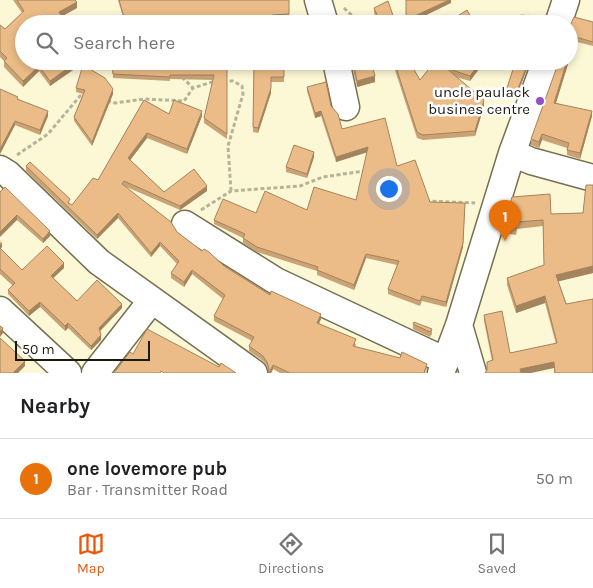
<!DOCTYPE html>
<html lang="en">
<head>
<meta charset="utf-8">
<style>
	:root { --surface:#fff; --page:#f6f6f6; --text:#202124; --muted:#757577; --line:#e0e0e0; --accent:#ea580c }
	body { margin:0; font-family:Karla,sans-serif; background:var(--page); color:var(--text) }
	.scale { position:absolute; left:15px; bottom:12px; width:135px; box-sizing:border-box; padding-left:5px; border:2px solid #1c1a0e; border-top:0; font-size:14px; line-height:18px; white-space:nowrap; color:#1c1a0e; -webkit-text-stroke:4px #fff; paint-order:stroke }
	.you { position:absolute; left:388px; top:188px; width:18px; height:18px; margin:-12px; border:4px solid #fff; border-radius:50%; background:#1a73e8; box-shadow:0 0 0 8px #1a73e833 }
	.badge { display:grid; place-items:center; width:32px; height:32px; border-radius:50%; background:var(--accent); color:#fff; font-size:16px; font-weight:700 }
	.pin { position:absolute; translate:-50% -41px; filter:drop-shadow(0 1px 2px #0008) }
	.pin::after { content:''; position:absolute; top:26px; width:18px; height:15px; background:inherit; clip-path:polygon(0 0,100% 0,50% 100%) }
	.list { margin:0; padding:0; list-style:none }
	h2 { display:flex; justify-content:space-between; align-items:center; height:65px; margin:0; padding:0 20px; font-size:21px }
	h2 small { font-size:16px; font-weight:400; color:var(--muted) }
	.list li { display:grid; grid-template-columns:32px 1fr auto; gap:15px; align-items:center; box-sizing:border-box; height:80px; padding:0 20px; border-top:1px solid var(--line) }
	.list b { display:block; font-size:19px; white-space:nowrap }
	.list p { margin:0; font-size:16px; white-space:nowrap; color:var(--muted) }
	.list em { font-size:16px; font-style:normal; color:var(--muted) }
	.icon { flex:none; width:28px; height:28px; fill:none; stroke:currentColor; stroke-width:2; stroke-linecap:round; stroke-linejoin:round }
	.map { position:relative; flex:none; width:593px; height:373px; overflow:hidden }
	.search { position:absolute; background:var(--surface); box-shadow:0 2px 8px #0003; left:15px; right:15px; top:15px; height:55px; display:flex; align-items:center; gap:12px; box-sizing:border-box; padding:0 18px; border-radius:28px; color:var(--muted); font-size:19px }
	.sheet { height:145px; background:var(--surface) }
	nav { display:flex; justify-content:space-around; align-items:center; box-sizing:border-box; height:70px; border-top:1px solid var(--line); background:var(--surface); font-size:14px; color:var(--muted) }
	nav a { display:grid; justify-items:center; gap:2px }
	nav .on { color:var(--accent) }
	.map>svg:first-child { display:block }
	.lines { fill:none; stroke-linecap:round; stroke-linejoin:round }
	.minor-casing { stroke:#757052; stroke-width:29 }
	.path { stroke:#b6b398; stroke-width:3; stroke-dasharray:4 2.5; stroke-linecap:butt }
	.minor { stroke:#fff; stroke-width:26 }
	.wall { fill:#caa274 }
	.shaded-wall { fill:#a4845e }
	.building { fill:#ebbc87; stroke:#a4845e }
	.poi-dot { fill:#8e51c7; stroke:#fff; stroke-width:2 }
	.labels { text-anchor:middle; stroke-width:5; stroke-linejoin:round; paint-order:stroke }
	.poi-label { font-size:15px; fill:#1c1a0e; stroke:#fff; text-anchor:end }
</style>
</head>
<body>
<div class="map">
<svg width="593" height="373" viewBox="0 0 593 373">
	<rect width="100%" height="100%" fill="#fcf8d6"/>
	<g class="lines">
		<defs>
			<path id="minor" d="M318,0L325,24
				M558,24L566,0
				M336,61L346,107
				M512,153L531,161L593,178
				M0,169L8,174L99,262L254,373
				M185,224L276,281L446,361
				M0,310L68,373
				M459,325L473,373
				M95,373L152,300
				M441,373L459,325L512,153L546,61"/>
		</defs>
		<use href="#minor" class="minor-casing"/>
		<path class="path" d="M344,8L361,24
			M496,24L522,16L539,17
			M182,77L193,88L215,81
			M223,81H233L242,86L243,94L228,146L231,191
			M107,101L115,103L144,99L184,101L193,88
			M17,155L48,134L80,96H86
			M426,201L475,203
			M201,210L231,191L300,186L323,177L364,171"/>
		<use href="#minor" class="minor"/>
	</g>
	<path class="wall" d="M13,0H75L77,8L62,16L24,61H86L50,86L39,71L23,87L4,67V61L0,57V25L5,29L22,13Z
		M118,0H289V19L272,20V24H125Z
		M374,8L396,24H379L374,13Z
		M593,22V46L569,40V28Z
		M112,61H227V139L204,123V118L213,80L170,79V81L113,78Z
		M254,61H284V82H271V93L258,133L253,132Z
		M351,61H371L375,82L357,87Z
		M392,61H409L420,80L435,61H482V65L470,81L456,77L484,106L475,136L423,140L417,138Z
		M505,61H530L517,95L507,92V88L514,67L505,64Z
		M568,61V64L556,103L592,116L580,159L567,155V148L542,140L539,148L531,145V139Z
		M307,87L331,106L342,129L397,166L430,202L463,247L446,307L422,301L420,306L388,294V289L397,265L366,258L354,290L317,275V271L257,252L243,243V238L214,224V220L256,213L307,210L356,200L367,152L336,162L321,116L315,118L307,91Z
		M76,88L113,94L92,146L74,121V117L83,94L76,92Z
		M18,99L48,116L40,135L15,125L0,154Z
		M144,100L169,114L202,116L187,154L147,138L130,160L164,192L207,191L180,210L124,186L177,232L202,251L224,266L270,295L321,319L319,323L356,344L355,347L427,368L425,373H280L273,369L271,373H268V371L267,366L263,361L249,351V346L252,341L214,321V316L223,299L192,274L184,287L171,278V273L177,264L160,246L151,257L118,218L97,239L26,171V166L72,205L98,180Z
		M314,157L307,178L286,172V167Z
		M593,185V273L558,281L593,373H554V368L487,371L492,361L484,321V315L510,353L556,344L545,303L516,313L507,285V278L544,265L543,226L517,229L516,235L503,233V226L512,197L551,214L583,213Z
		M5,187L50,236L43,243L17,220Z
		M0,240L2,247L0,249L22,270L64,268L53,278L77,301L122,308L100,331L101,340L91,350L68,328L65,331L40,307L29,316L8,294V290L13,286L0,274Z
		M413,324L432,329V334L430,337L413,329Z"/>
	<path class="shaded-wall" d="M449,0H451V3L408,24H406V20Z
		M77,2V8L59,18V12Z
		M78,61H86L50,86V81Z
		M481,61H482V65L470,81V76Z
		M529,61H530L517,95V91Z
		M567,61H568V64L554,109V103Z
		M39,66V71L23,87V81Z
		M375,76V82L357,87V81Z
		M271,88V93L258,133V128Z
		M113,89V94L92,146V142Z
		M484,100V106L475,136V131Z
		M48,111V116L40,135V130Z
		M202,111V116L187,154V149Z
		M321,111V116L315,118V113Z
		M592,111V116L580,159V153Z
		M15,121V125L0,154V149Z
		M147,133V138L128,163V158Z
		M542,134V140L539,148V142Z
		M368,147V152L336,162V157Z
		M314,152V157L307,178V174Z
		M207,186V191L180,210V206Z
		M465,203L463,247L446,307V302Z
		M118,213V218L97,239V235Z
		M17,215V220L0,237V232Z
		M50,231V236L43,243V239Z
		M2,242V247L0,249V245Z
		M160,242V246L151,257V253Z
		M366,254V258L354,290V285Z
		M64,263V268L51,280V276Z
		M593,266V273L556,282V275Z
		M192,270V274L184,287V282Z
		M545,296V303L516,313V306Z
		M40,302V307L29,316V311Z
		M122,304V308L99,332V328Z
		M321,314V319L317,327V323Z
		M68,323V328L65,331V326Z
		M3,328V333L0,337V332Z
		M101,335V340L91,350V346Z
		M25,361V366L18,373H13Z
		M554,362V368L531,373H520V369Z
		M273,365V369L271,373H269Z"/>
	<path class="building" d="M17,0H75L77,2L59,12L67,24H24V61H78L50,81L39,66L23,81L4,61L7,58L0,51V25L5,29L24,11Z
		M119,0H289V14L272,15V24H126Z
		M406,0H449L406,20Z
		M388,1L396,24H381L374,8Z
		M467,10L475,24H445Z
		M574,17L593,22V42L569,35V28Z
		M112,61H227V134L204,118L214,75H170V77L113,74Z
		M254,61H284V77H271V88L258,128L253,127Z
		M353,61H371L375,76L357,81Z
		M394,61H409L420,80L435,61H481L470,76L446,68L484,100L475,131L423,135L417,132Z
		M510,61H529L517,91L507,88L515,63Z
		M559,61H567L554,103L592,111L580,153L567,150L569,143L542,134L539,142L531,139Z
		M83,65L105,78L113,89L92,142L74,117L85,90L76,88Z
		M326,82L331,106L338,114L342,129L385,118L397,166L415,160L430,202L465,203L463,243L446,302L422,296L420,301L388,289L399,261L366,254L354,285L317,270L318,267L257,247L243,238L245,234L214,220L223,199L256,213L265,191L307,210L314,187L356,200L368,147L336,157L321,111L315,113L307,87Z
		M0,89L18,97L17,99L48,111L40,130L15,121L0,149Z
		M144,100L169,114L174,100L202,111L187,149L147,133L128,158L164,192L194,169L207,186L180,206L124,181L122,184L171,222L177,232L202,251L204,249L209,252L224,266L270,295L271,291L321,314L317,323L356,339L353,346L400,358L402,352L427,364L424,373H290L273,365L269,373H268L269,369L267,362L263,356L249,346L254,337L214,316L225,295L192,270L184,282L171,273L179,261L160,242L151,253L118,213L97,235L26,166L30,162L70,199L68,203L72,205L93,178L98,180Z
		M294,145L314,152L307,174L286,167Z
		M586,185H593V266L556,275L566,304L593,299V373H555L554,362L520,369L521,373H485L487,370V362L493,360L484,315L502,311L510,353L557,343L545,296L516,306L507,278L544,265L543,220L517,222L516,229L503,226L512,197L550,194L551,214L583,213Z
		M5,187L50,231L43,239L17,215L0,232V192Z
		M47,246L64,263L51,276L77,301L97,280L122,304L99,328L101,335L91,346L68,323L65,326L40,302L29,311L8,290L15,283L0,269V248L22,270Z
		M414,322L432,329L430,332L413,324Z
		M0,326L3,328L0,332Z
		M147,329L219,367L221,363L236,373H164L161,371L160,373H114L130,352L133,354Z
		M0,338L25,361L13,373H0Z"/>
	<circle class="poi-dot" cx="540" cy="101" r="5"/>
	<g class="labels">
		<g class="poi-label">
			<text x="530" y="97">uncle paulack<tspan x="530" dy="17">busines centre</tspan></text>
		</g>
	</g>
</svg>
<div class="scale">50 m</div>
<div class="you"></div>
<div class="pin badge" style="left:505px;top:241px;background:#e8710a">1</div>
<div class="search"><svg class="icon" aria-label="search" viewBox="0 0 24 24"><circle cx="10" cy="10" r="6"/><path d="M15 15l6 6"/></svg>Search here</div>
</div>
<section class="sheet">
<h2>Nearby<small></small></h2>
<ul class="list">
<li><span class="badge" style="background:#e8710a">1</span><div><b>one lovemore pub</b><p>Bar · Transmitter Road</p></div><em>50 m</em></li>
</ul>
</section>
<nav>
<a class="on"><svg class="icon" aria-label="map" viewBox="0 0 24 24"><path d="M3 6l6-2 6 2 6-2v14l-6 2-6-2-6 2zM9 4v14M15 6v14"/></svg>Map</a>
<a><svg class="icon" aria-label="directions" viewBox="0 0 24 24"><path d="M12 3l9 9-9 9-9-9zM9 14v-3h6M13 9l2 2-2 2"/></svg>Directions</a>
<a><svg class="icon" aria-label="saved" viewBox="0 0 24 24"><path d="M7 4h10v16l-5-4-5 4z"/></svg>Saved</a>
</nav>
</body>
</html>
